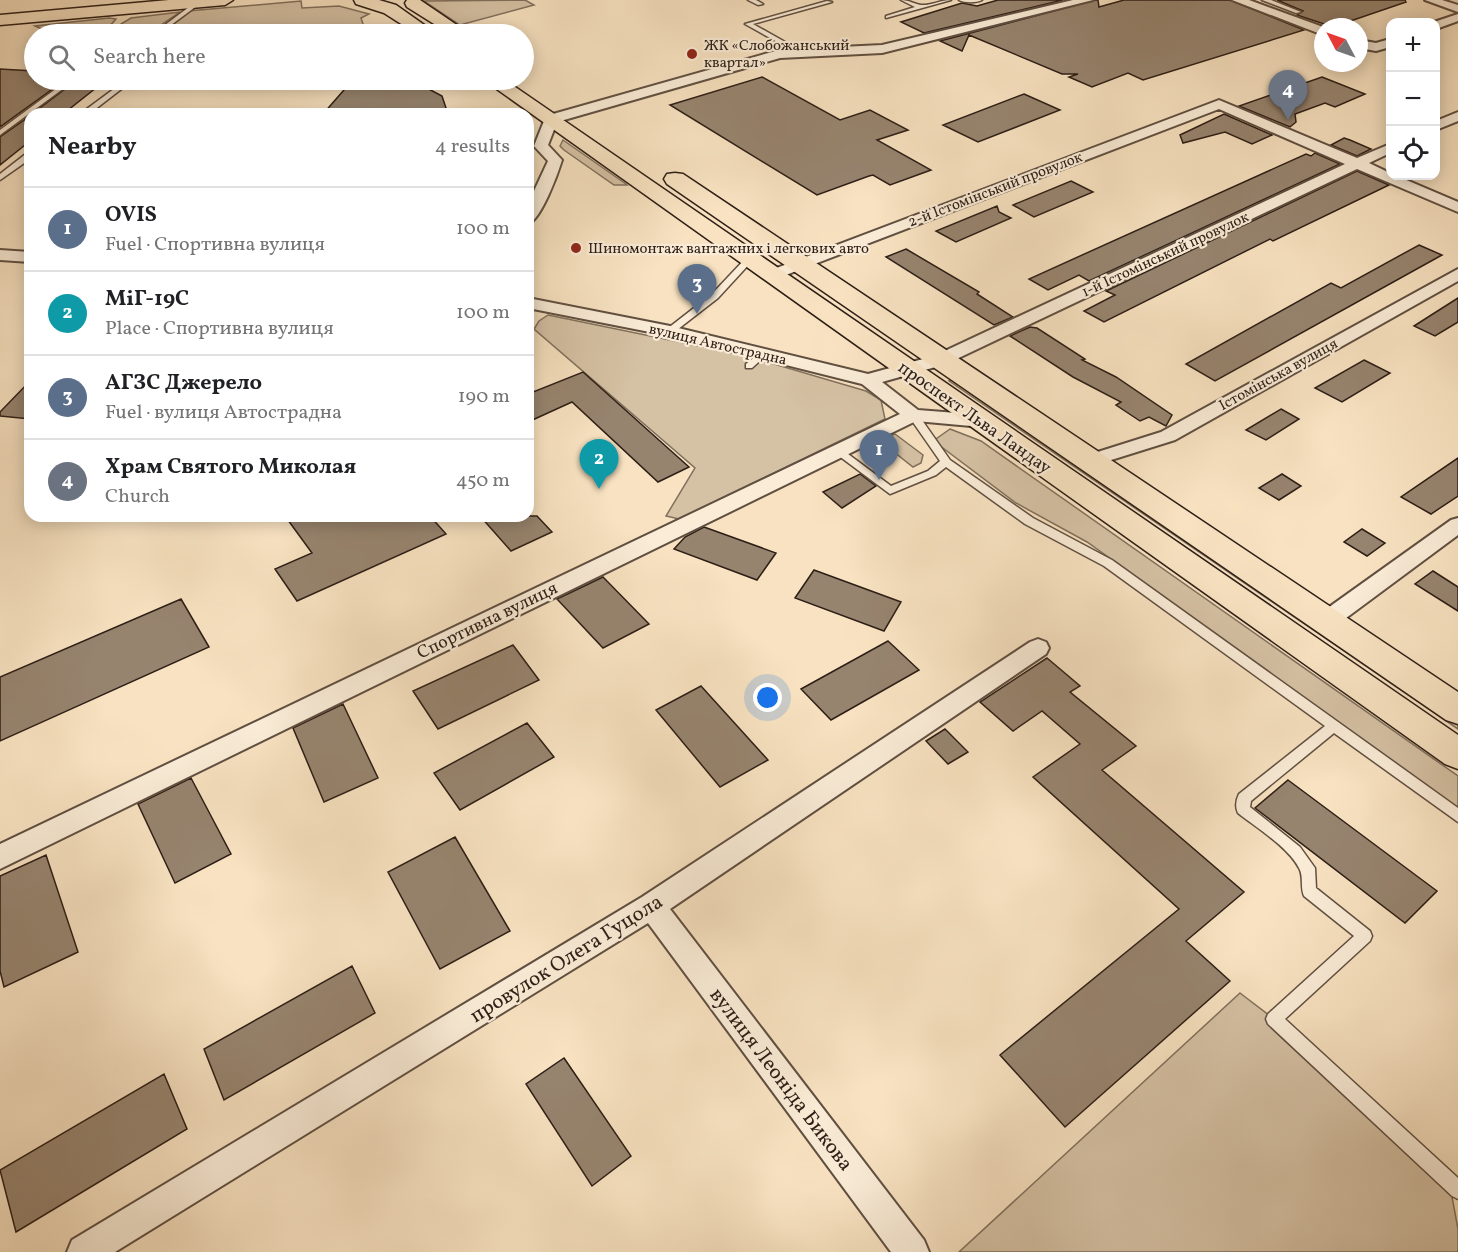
<!DOCTYPE html>
<html lang="en">
<head>
<meta charset="utf-8">
<style>
	:root { --surface:#fff; --page:#f2f2f2; --text:#202124; --muted:#757577; --line:#e0e0e0; --accent:#8f2418 }
	body { margin:0; font-family:Vollkorn,serif; background:var(--page); color:var(--text) }
	.controls { position:absolute; right:18px; top:18px; display:grid; overflow:hidden; border-radius:12px; box-shadow:0 3px 15px #0003 }
	.controls button { width:54px; height:54px; display:grid; place-items:center; padding:0; border:0; border-bottom:2px solid var(--line); background:var(--surface); color:var(--text); font:30px sans-serif }
	.compass { position:absolute; left:1314px; top:18px; width:54px; height:54px; border-radius:50%; background:var(--surface); box-shadow:0 3px 15px #0003; rotate:311deg }
	.you { position:absolute; left:768px; top:698px; width:21px; height:21px; margin:-15px; border:4px solid #fff; border-radius:50%; background:#1a73e8; box-shadow:0 0 0 9px #1a73e833 }
	.badge { display:grid; place-items:center; width:39px; height:39px; border-radius:50%; background:var(--accent); color:#fff; font-size:20px; font-weight:700 }
	.pin { position:absolute; translate:-50% -50px; filter:drop-shadow(0 2px 3px #0008) }
	.pin::after { content:''; position:absolute; top:32px; width:21px; height:18px; background:inherit; clip-path:polygon(0 0,100% 0,50% 100%) }
	.list { margin:0; padding:0; list-style:none }
	h2 { display:flex; justify-content:space-between; align-items:center; height:78px; margin:0; padding:0 24px; font-size:26px }
	h2 small { font-size:20px; font-weight:400; color:var(--muted) }
	.list li { display:grid; grid-template-columns:39px 1fr auto; gap:18px; align-items:center; box-sizing:border-box; height:84px; padding:0 24px; border-top:2px solid var(--line) }
	.list b { display:block; font-size:22px; white-space:nowrap }
	.list p { margin:0; font-size:20px; white-space:nowrap; color:var(--muted) }
	.list em { font-size:20px; font-style:normal; color:var(--muted) }
	.icon { flex:none; width:33px; height:33px; fill:none; stroke:currentColor; stroke-width:2; stroke-linecap:round; stroke-linejoin:round }
	.map { position:relative; flex:none; width:1458px; height:1252px; overflow:hidden }
	.search { position:absolute; background:var(--surface); box-shadow:0 3px 15px #0003; left:24px; top:24px; width:510px; height:66px; display:flex; align-items:center; gap:15px; box-sizing:border-box; padding:0 21px; border-radius:33px; color:var(--muted); font-size:22px }
	.panel { position:absolute; background:var(--surface); box-shadow:0 3px 15px #0003; left:24px; top:108px; width:510px; height:414px; border-radius:18px }
	.map>svg:first-child { display:block }
	.green { fill:#d5c1a4; stroke:#81705d; stroke-width:1.5 }
	.building { fill:#97846f; stroke:#2d1e16; stroke-width:1.5 }
	.lines { fill:none; stroke-linecap:round; stroke-linejoin:round }
	.service-casing { stroke:#604f41; stroke-width:3 }
	.minor-casing { stroke:#604f41; stroke-width:4 }
	.primary-casing { stroke:#2d1e16; stroke-width:3 }
	.service { fill:#faecd7; fill-rule:evenodd }
	.minor { fill:#faecd7; fill-rule:evenodd }
	.primary { fill:#f8e2c1; fill-rule:evenodd }
	.poi-dot { fill:#8f2418; stroke:#faecd7; stroke-width:2 }
	.labels { text-anchor:middle; stroke-width:4.5; stroke-linejoin:round; paint-order:stroke }
	.far-poi-label { font-size:15px; fill:#2d1e16; stroke:#faecd7; text-anchor:start }
	.far-street-label { font-size:15px; fill:#2d1e16; stroke:#faecd7 }
	.street-label { font-size:18px; fill:#2d1e16; stroke:#faecd7 }
	.near-street-label { font-size:21px; fill:#2d1e16; stroke:#faecd7 }
</style>
</head>
<body>
<div class="map">
<svg width="1458" height="1252" viewBox="0 0 1458 1252">
	<rect width="100%" height="100%" fill="#f8e2c1"/>
	<filter id="stains"><feTurbulence type="fractalNoise" baseFrequency=".00333" numOctaves="4"/><feColorMatrix values="0 0 0 0 .2 0 0 0 0 .09 0 0 0 0 .02 0 0 0 .5 -.17"/></filter>
	<radialGradient id="worn" r=".72"><stop offset=".6" stop-color="#630" stop-opacity="0"/><stop offset="1" stop-color="#630" stop-opacity=".3"/></radialGradient>
	<path class="green" d="M525,0L534,5L460,25L424,1Z
		M301,1L302,8L339,6L369,14L361,18L366,33L318,34L224,28L164,29L188,11Z
		M180,12L155,29L118,32L121,24L131,18Z
		M109,18L116,19C98,43 60,38 35,26Z
		M563,140L626,184L627,185H614L564,150L560,146Z
		M548,315L743,355L866,391L881,400L885,419L679,519L666,516L695,468L534,329L539,321Z
		M956,378L1458,717V729L949,381Z
		M950,429L981,441L1458,776V808L1118,564L1087,542L1016,503L939,445L936,439Z
		M895,434L923,455L921,463L913,467L884,444L888,437Z
		M1240,993L1274,1019L1458,1190L1452,1197L1458,1229V1252H959Z"/>
	<path class="building" d="M998,0H1063L924,33L901,22L962,3L977,6Z
		M1095,0H1098L1099,7L1124,0H1230L1304,30L1143,80L1128,73L1092,87L1069,77L1078,74H1062L969,35L962,51L940,41Z
		M1277,0H1405L1406,2L1333,27L1297,15L1303,11Z
		M0,69L34,71V80H65L0,127Z
		M762,77L840,120L870,110L908,130L877,140L931,170L890,185L873,175L869,176L817,195L670,105Z
		M1322,77L1365,94L1335,107L1325,103L1295,114L1296,122L1290,127L1239,106Z
		M77,80H106L63,114H32Z
		M350,83L425,87L442,96L448,114H323Z
		M1024,94L1060,110L978,142L943,125Z
		M1224,114L1272,135L1252,144L1225,132L1183,143L1180,135Z
		M30,116V141L0,165V137Z
		M1344,138L1350,140L1371,149L1357,156L1331,145Z
		M1315,153L1340,164L1089,281L1079,275L1048,290L1029,279L1306,154L1311,156Z
		M1357,171L1389,185L1273,241L1270,239L1104,322L1084,311L1115,295L1106,291Z
		M1071,181L1093,192L1034,217L1013,205Z
		M997,206L999,212L1011,218L956,242L936,231Z
		M1419,245L1442,255L1215,381L1186,364L1331,283L1341,288Z
		M906,249L979,292L977,294L1013,317L994,325L886,257Z
		M1458,298V322L1435,336L1414,326Z
		M1030,327L1037,328L1085,359L1082,360L1116,377L1172,415L1166,426L1149,417L1140,421L1116,405L1121,402L1073,377L1010,336Z
		M1364,360L1390,373L1342,402L1315,388Z
		M583,372L689,467L658,482L572,402L528,422V394Z
		M30,381V419L0,416V412Z
		M1281,409L1299,419L1266,440L1246,430Z
		M1458,458V496L1431,514L1401,497Z
		M860,474L876,486L842,508L823,492Z
		M1282,474L1301,486L1279,500L1259,488Z
		M285,516H430L446,534L297,601L275,569L312,553Z
		M480,516H537L552,532L511,551Z
		M704,527L776,553L757,580L674,549L685,537Z
		M1362,529L1385,543L1367,556L1344,542Z
		M814,570L901,602L884,631L795,598Z
		M1433,571L1458,587V611L1415,584Z
		M603,577L649,624L603,648L557,599Z
		M181,599L209,647L0,741V677Z
		M888,641L919,670L831,720L801,689Z
		M513,645L539,680L438,729L413,691Z
		M1047,658L1080,686L1070,692L1136,746L1102,770L1244,892L1186,941L1230,981L1065,1127L1000,1055L1179,909L1033,777L1080,744L1042,711L1013,731L980,702Z
		M701,686L768,760L720,787L656,710Z
		M343,704L378,778L324,802L293,728Z
		M527,723L554,757L460,810L434,773Z
		M945,729L968,752L948,764L926,741Z
		M191,778L231,854L175,883L138,804Z
		M1288,780L1437,891L1405,923L1255,808Z
		M455,837L510,931L440,969L388,872Z
		M46,855L78,952L4,987L0,971V876Z
		M352,966L375,1013L224,1100L204,1049Z
		M564,1058L631,1156L592,1186L526,1084Z
		M164,1074L187,1129L16,1232L0,1170Z"/>
	<g class="lines">
		<defs>
			<path id="service" d="M748,0H756L763,4L758,5Z
				M901,0C909,0 914,4 921,5C930,6 941,0 951,0L886,18V16L915,7Z
				M959,0H982C977,3 964,3 959,0Z
				M1262,0H1271L1301,12L1296,13Z
				M197,1L202,2L159,34H153Z
				M827,1L832,2L753,24L801,51V53H797L745,24Z
				M68,80H75L0,135V130Z
				M126,80H133L89,114H80Z
				M27,153H30V159L0,180V174Z
				M746,258L753,260L718,298L673,333H667V329L712,294Z
				M762,351L765,352V356L752,368H746V364Z
				M913,412L917,413L950,460L1033,518L1112,560L1458,808V822L1334,733L1251,801L1250,807L1300,847L1315,868L1316,888L1370,931L1372,936L1370,941L1285,1019L1458,1178V1199L1452,1196L1268,1024L1266,1019L1268,1014L1354,936L1304,896C1300,887 1304,876 1299,868C1288,847 1257,828 1238,813C1235,807 1236,800 1239,794L1325,726L1104,566L1025,524L946,467L936,475L890,494L831,450L836,447L840,448L891,486L928,471L940,461L908,415Z"/>
			<path id="minor" d="M1073,0H1093L882,53L780,58L557,122L548,145L562,160C558,173 541,220 528,224V204L548,161L534,146L546,116L779,50L882,45Z
				M1232,0H1249L1323,27V35Z
				M1425,0H1442L1458,5V12Z
				M1458,14V21L1436,29L1434,22Z
				M1359,40L1376,43L1390,39V47L1376,51L1359,48Z
				M1219,100L1357,158L1390,144V153L1369,163L1390,173V176H1397L1458,202V212L1357,169L946,364L882,382L918,410L982,415L991,421L982,427L916,421L0,869V844L900,414L862,384L670,336L528,308V298L670,326L868,374L934,356L1345,164L1219,109L778,278L772,280L764,275L766,272Z
				M1458,112V121L1436,130V121Z
				M0,250L30,252V262L0,260Z
				M1458,269V281L1175,440L1092,466L1085,464L1082,460L1085,456L1161,432Z
				M1458,518V535L1334,627L1326,629L1318,627L1315,621L1318,615L1451,520Z
				M1038,639L1046,642L1049,648L1046,654L670,909L924,1240L929,1252H891L648,923L115,1252H67L72,1240L642,897L1030,642Z"/>
			<path id="primary" d="M169,0H233L225,5L0,25V15Z
				M354,0H379L396,5L437,34H417L384,13L356,4Z
				M407,0H420L470,34H450L407,7L405,3Z
				M484,80H505L1458,735V769L1445,764Z
				M675,173L683,174L1458,692V724L1446,720L667,184L664,179L667,174Z"/>
		</defs>
		<use href="#service" class="service-casing"/>
		<use href="#minor" class="minor-casing"/>
		<use href="#primary" class="primary-casing"/>
		<use href="#service" class="service"/>
		<use href="#minor" class="minor"/>
		<use href="#primary" class="primary"/>
	</g>
	<g class="poi-dot">
		<circle cx="692" cy="54" r="6"/>
		<circle cx="576" cy="248" r="6"/>
	</g>
	<g class="labels">
		<g class="far-poi-label">
			<text x="704" y="50">ЖК «Слобожанський<tspan x="704" dy="17">квартал»</tspan></text>
			<text x="588" y="253">Шиномонтаж вантажних і легкових авто</text>
		</g>
		<g class="far-street-label">
			<text transform="translate(995 189) rotate(-21)" y="5">2-й Істомінський провулок</text>
			<text transform="translate(1165 254) rotate(-25)" y="5">1-й Істомінський провулок</text>
			<text transform="translate(718 344) rotate(13)" y="5">вулиця Автострадна</text>
			<text transform="translate(1278 374) rotate(-29)" y="5">Істомінська вулиця</text>
		</g>
		<g class="street-label">
			<text transform="translate(975 417) rotate(35)" y="6">проспект Льва Ландау</text>
			<text transform="translate(487 620) rotate(-26)" y="6">Спортивна вулиця</text>
		</g>
		<g class="near-street-label">
			<text transform="translate(566 958) rotate(-32)" y="7">провулок Олега Гуцола</text>
			<text transform="translate(782 1079) rotate(53)" y="7">вулиця Леоніда Бикова</text>
		</g>
	</g>
	<rect width="100%" height="100%" filter="url(#stains)"/>
	<rect width="100%" height="100%" fill="url(#worn)"/>
</svg>
<div class="controls">
<button>+</button>
<button>−</button>
<button><svg class="icon" aria-label="locate" viewBox="0 0 24 24"><circle cx="12" cy="12" r="6"/><path d="M12 2v4M12 18v4M2 12h4M18 12h4"/></svg></button>
</div>
<svg class="compass" viewBox="-18 -18 36 36"><path d="M0-13l5 13h-10z" fill="#e53935"/><path d="M0 13l5-13h-10z" fill="#757577"/></svg>
<div class="you"></div>
<div class="pin badge" style="left:879px;top:480px;background:#5c6f8a">1</div>
<div class="pin badge" style="left:599px;top:489px;background:#0f9aa8">2</div>
<div class="pin badge" style="left:697px;top:314px;background:#5c6f8a">3</div>
<div class="pin badge" style="left:1288px;top:120px;background:#6b7280">4</div>
<div class="search"><svg class="icon" aria-label="search" viewBox="0 0 24 24"><circle cx="10" cy="10" r="6"/><path d="M15 15l6 6"/></svg>Search here</div>
<section class="panel">
<h2>Nearby<small>4 results</small></h2>
<ul class="list">
<li><span class="badge" style="background:#5c6f8a">1</span><div><b>OVIS</b><p>Fuel · Спортивна вулиця</p></div><em>100 m</em></li>
<li><span class="badge" style="background:#0f9aa8">2</span><div><b>МіГ-19С</b><p>Place · Спортивна вулиця</p></div><em>100 m</em></li>
<li><span class="badge" style="background:#5c6f8a">3</span><div><b>АГЗС Джерело</b><p>Fuel · вулиця Автострадна</p></div><em>190 m</em></li>
<li><span class="badge" style="background:#6b7280">4</span><div><b>Храм Святого Миколая</b><p>Church</p></div><em>450 m</em></li>
</ul>
</section>
</div>
</body>
</html>
